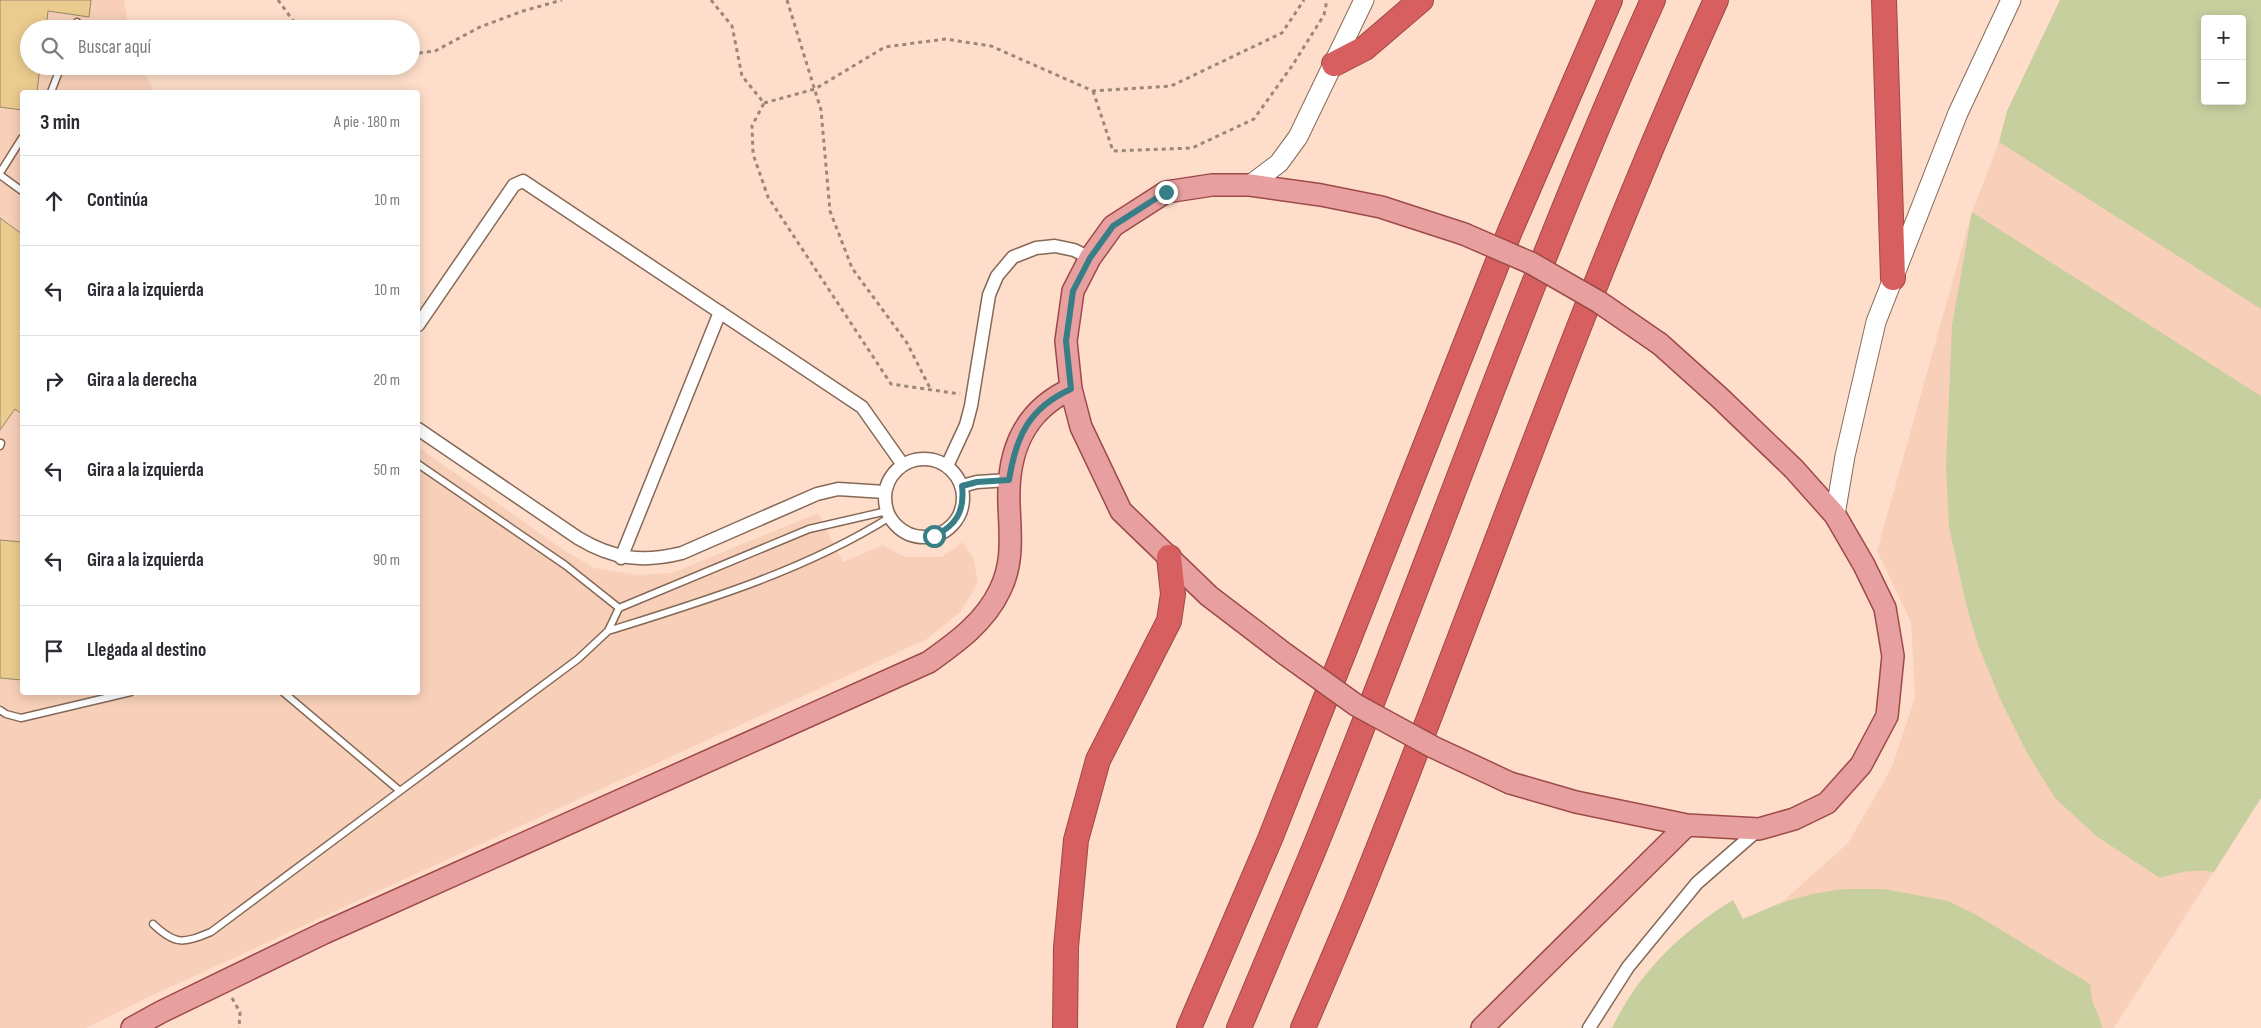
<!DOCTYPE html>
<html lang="es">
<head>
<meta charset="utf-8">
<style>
	:root { --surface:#fff; --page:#f2f2f3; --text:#2b2b33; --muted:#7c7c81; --line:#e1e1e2 }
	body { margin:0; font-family:"Sofia Sans Condensed",sans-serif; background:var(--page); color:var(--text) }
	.controls { position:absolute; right:15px; top:15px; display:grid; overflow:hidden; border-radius:5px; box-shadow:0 2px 12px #0003 }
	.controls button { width:45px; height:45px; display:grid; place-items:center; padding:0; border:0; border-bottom:1px solid var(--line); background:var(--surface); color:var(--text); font:25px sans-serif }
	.stop { position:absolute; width:15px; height:15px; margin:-11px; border:4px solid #377e86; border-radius:50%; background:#fff }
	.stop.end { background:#377e86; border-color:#fff; box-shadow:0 1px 5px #0008 }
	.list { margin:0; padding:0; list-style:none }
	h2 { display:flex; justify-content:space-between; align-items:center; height:65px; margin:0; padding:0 20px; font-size:21px }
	h2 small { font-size:16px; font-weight:400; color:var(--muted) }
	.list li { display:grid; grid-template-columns:32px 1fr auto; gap:15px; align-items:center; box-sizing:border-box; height:90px; padding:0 20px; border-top:1px solid var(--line) }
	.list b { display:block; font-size:19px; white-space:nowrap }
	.list em { font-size:16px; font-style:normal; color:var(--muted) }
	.icon { flex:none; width:28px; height:28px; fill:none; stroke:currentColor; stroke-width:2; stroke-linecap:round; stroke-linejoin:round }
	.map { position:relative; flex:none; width:2261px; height:1028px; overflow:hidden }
	.search { position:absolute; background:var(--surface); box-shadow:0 2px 12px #0003; left:20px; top:20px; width:400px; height:55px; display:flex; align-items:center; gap:12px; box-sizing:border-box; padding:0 18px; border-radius:28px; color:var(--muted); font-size:19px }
	.panel { position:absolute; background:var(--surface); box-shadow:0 2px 12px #0003; left:20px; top:90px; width:400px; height:605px; border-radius:5px }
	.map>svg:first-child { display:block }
	.built { fill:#f8d0b9; fill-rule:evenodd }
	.green { fill:#c8cf9f; fill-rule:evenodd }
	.building { fill:#ebcc8f; stroke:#97886b }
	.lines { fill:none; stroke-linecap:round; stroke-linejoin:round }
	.lane-casing { stroke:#856957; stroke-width:9 }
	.street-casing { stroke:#856957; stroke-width:15 }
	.secondary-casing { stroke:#856957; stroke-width:21 }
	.primary-casing { stroke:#9d4a48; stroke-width:24 }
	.highway-casing { stroke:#9d4a48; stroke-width:26 }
	.path { stroke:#9d8778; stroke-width:3; stroke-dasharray:4 4; stroke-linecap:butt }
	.lane { stroke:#fff; stroke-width:6 }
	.street { stroke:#fff; stroke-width:12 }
	.secondary { stroke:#fff; stroke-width:19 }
	.primary { stroke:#e79f9f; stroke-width:21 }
	.highway { stroke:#d75f5f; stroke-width:24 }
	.primary-bridge-casing { stroke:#9d4a48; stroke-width:24; stroke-linecap:butt }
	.primary-bridge { stroke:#e79f9f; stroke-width:21 }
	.route { stroke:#377e86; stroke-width:6 }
</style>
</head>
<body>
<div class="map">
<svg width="2261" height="1028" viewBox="0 0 2261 1028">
	<rect width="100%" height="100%" fill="#fedeca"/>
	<path class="built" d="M0,0H124L129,29H29V66H142L154,92H22V692H418V447L565,551L594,568L638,575L672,573L818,513L843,562L883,545L905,557H942L963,542L974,560L978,583L960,612L927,639L151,996L86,1028H0Z
		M2060,0H2261V798L2114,1028H1646L1743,919L1782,902L1848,843L1892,767L1915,698L1911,622L1877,551L1972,212L1999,142L2007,111ZM2205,19H2242V101H2205Z"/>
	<path class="green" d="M2060,0H2261V309L1999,142L2007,111ZM2205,19H2242V101H2205Z
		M1972,212L2261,396V798L2214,872C2194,869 2179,872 2160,878L2096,836L2055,798L2027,753L2000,699L1978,645L1966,604L1949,527L1946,465L1952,325Z
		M1846,889H1884L1948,901L1975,914L2090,984L2092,1000L2103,1028H1612C1639,972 1681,932 1733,900L1743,919C1781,902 1805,893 1846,889Z"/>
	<path class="building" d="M0,0H91L89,17L48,11L46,29H29V66H40L37,92H22V110L0,107Z
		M0,218L22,234V414L15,409L0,430Z
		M0,540L22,542V680L0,678Z"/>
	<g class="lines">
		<defs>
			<path id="lane" d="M74,29L77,22
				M51,92L61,66
				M0,173L22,138
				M0,175L22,191
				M0,446L1,443
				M418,464L565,565L619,608
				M608,631C704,601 804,571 890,517
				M283,692L400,791L578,659L608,631L619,608L809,529L887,511
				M0,710L6,714L21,718L131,692
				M153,924C176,946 184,943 211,932L400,791"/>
			<path id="street" d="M418,325L514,185L523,181L862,407L903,465
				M418,429L578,538C613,559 642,563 682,553L817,494L838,489L885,492
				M885 498a39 39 0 1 1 78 0a39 39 0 1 1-78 0Z
				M947,466L966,425L971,406L989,295L997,276L1013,257L1036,248L1055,246L1074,250L1090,258
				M962,486L977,482L1009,480
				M621,558L720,312
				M1589,1028L1628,967L1697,883L1759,829"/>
			<path id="secondary" d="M1250,185L1279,163L1298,137L1364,0
				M1835,515L1845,456L1876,322L1958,113L2011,0"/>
			<path id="primary" d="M1285,654L1209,596L1121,511L1081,427L1071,389L1066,341L1073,291L1090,258L1113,226L1166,192L1212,185H1250L1321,195L1381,207L1464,234
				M1510,783L1576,802L1687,825L1759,829L1794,819L1827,803L1861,765L1887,716L1893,656L1885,608L1864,565L1835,515L1794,469L1719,397L1660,344
				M132,1028L161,1012L324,933L929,662C957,642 985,622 1000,590C1014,562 1010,534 1009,504C1007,453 1023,411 1071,389
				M1482,1028L1687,825"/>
			<path id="highway" d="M1884,0L1893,278
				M1334,64L1365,48L1421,0
				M1065,1028L1066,947L1076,840L1098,760L1169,621L1173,594L1169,557
				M1189,1028L1270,839L1510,231L1610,0
				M1239,1028C1263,970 1288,912 1312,854C1428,570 1527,279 1653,0
				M1303,1028C1326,975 1349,922 1370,869C1486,579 1587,284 1716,0"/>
		</defs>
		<use href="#lane" class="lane-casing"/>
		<use href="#street" class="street-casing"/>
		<use href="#secondary" class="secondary-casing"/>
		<use href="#primary" class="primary-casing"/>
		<use href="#highway" class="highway-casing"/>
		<path class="path" d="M278,0L299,29
			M711,0L732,26L742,76L764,103L752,126L753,154L768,197L891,384L960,394
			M787,0L821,110L830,211L852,268L907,343L931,390
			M411,54L435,51L480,27L523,11L562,0
			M1093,91L1113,151L1192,148L1254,119L1292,66L1324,15L1327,0
			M764,103L815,89L885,47L945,39L991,46L1093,91L1171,86L1282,33L1304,0
			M232,998L240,1012L239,1028"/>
		<use href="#lane" class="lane"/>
		<use href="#street" class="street"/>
		<use href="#secondary" class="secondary"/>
		<use href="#primary" class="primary"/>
		<use href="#highway" class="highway"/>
		<defs>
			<path id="primary-bridge" d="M1464,234L1531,263L1599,302L1660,344
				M1285,654L1356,705L1433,747L1510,783"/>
		</defs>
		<use href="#primary-bridge" class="primary-bridge-casing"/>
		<use href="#primary-bridge" class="primary-bridge"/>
	</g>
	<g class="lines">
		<path class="route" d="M934,536C956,526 965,511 962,486L977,482L1009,480C1016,436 1029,408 1071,389L1066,341L1073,291L1090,258L1113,226L1166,192"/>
	</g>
</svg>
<div class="controls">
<button>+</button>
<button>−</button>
</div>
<div class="stop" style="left:934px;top:536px"></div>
<div class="stop end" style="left:1166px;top:192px"></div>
<div class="search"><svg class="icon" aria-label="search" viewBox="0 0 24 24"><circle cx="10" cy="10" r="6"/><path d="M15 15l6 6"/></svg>Buscar aquí</div>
<section class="panel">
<h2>3 min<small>A pie · 180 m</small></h2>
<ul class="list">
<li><svg class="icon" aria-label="ahead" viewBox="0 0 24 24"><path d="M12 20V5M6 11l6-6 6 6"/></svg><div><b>Continúa</b></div><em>10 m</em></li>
<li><svg class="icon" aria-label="left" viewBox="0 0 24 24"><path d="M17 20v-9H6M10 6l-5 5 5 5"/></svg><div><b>Gira a la izquierda</b></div><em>10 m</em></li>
<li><svg class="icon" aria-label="right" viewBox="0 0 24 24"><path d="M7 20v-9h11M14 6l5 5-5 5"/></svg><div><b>Gira a la derecha</b></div><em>20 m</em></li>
<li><svg class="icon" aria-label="left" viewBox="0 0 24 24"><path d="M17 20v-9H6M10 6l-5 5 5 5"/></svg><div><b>Gira a la izquierda</b></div><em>50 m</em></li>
<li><svg class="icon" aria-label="left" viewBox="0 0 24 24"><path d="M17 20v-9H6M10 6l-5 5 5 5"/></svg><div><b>Gira a la izquierda</b></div><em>90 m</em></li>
<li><svg class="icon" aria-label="arrive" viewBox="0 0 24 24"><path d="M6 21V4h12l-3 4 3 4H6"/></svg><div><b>Llegada al destino</b></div></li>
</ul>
</section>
</div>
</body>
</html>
